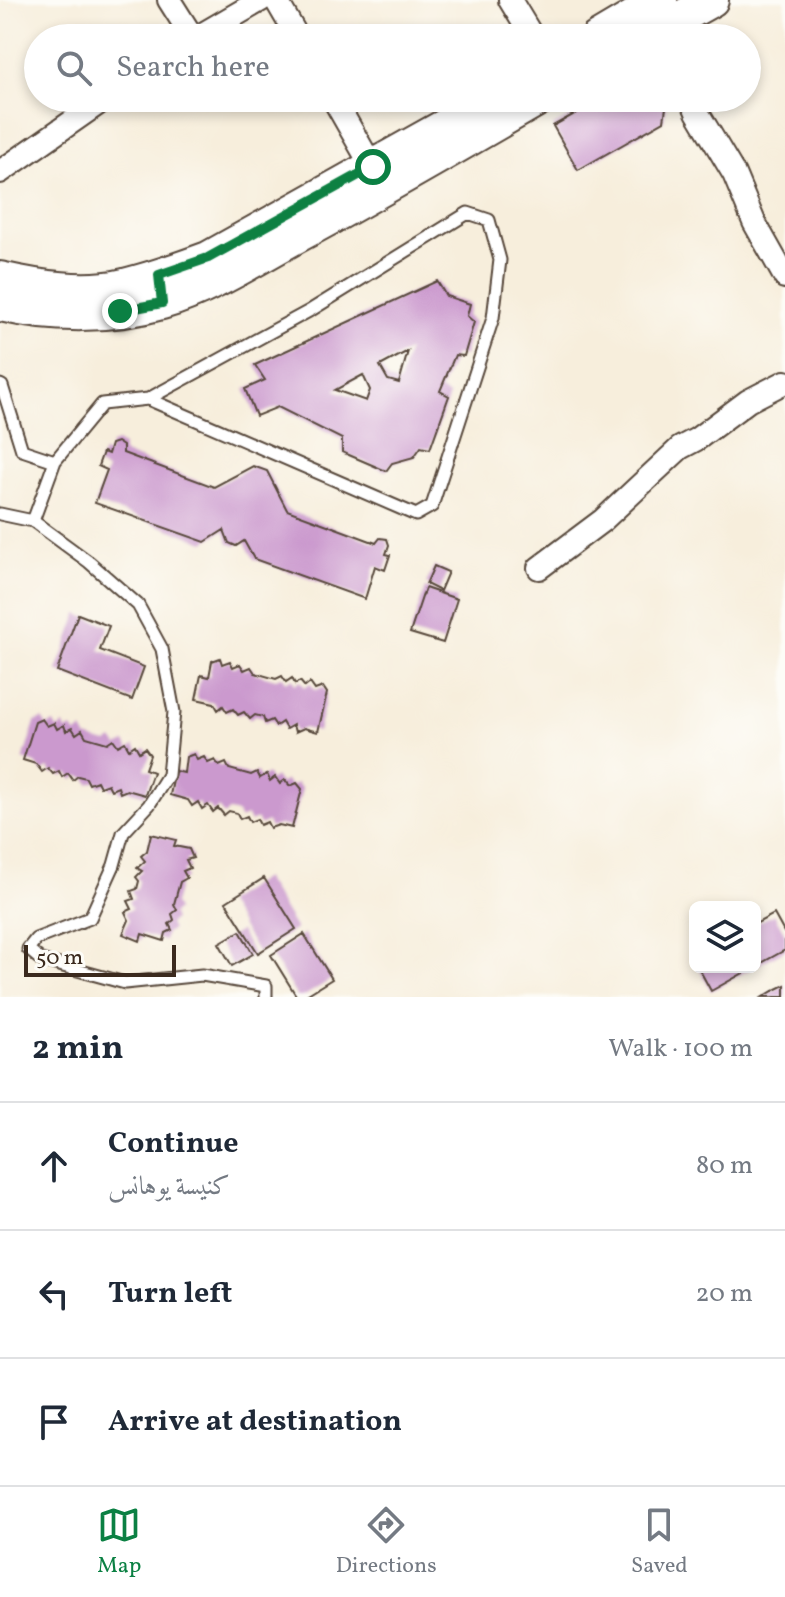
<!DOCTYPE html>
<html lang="en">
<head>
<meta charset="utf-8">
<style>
	:root { --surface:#fff; --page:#f2f2f3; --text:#1f2937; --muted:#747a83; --line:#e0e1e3; --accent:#0b8043 }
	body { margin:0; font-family:Vollkorn,Amiri,serif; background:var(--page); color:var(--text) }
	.controls { position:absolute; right:24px; bottom:24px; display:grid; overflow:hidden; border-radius:12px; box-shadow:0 4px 12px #0003 }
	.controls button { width:72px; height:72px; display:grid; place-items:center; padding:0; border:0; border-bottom:2px solid var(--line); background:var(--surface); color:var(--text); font:40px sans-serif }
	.scale { position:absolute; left:24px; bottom:20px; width:152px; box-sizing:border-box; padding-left:8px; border:4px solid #3b2a1e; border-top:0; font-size:22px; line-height:28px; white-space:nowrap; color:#3b2a1e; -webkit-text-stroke:6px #fdfcf7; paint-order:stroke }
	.stop { position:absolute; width:24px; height:24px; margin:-18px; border:6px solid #0b8043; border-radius:50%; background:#fff }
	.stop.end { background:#0b8043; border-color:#fff; box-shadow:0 2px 8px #0008 }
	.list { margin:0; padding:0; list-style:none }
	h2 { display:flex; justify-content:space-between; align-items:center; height:104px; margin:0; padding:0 32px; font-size:34px }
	h2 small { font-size:26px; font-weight:400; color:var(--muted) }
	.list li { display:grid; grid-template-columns:52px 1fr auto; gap:24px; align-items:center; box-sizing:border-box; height:128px; padding:0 32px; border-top:2px solid var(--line) }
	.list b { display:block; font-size:30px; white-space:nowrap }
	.list p { margin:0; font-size:26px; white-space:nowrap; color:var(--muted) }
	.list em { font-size:26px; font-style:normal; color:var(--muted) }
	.icon { flex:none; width:44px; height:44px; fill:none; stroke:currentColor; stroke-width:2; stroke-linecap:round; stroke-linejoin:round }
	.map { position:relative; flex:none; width:785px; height:997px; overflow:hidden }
	.search { position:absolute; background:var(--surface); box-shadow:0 4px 12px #0003; left:24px; right:24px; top:24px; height:88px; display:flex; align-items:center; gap:20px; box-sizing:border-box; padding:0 28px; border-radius:44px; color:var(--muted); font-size:30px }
	.sheet { height:488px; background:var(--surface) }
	nav { display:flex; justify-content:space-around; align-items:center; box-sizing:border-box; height:112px; border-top:2px solid var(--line); background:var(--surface); font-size:22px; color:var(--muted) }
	nav a { display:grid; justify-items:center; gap:4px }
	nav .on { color:var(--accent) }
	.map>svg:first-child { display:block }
	.building { fill:#cb99ce; fill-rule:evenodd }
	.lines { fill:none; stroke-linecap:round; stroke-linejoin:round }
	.lane-casing { stroke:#57473a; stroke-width:15 }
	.street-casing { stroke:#57473a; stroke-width:26 }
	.secondary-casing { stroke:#57473a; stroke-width:36 }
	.lane { stroke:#fff; stroke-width:11 }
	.street { stroke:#fff; stroke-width:22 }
	.secondary { stroke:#fff; stroke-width:32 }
	.route { stroke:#0b8043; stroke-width:10 }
</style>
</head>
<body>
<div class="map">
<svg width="785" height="997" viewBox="0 0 785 997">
	<rect width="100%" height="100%" fill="#fdfcf7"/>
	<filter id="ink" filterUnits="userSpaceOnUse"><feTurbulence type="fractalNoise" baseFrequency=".0125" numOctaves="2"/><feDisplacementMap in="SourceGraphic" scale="16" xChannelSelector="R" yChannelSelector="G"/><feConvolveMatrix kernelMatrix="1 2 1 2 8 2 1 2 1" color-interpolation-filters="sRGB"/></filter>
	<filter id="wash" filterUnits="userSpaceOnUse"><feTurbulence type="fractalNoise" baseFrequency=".006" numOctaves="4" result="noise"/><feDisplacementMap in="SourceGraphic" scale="32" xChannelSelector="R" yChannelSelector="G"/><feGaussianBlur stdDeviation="1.8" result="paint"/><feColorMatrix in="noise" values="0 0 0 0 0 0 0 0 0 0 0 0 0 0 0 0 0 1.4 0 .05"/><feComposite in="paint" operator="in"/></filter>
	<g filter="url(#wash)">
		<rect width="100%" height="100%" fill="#f7eedc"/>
		<g id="blocks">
			<path class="building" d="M591,98H665L667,101L664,121L578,170L553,126L591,105L588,100Z
				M437,281L446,296L470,304L467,316L474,322L464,356L455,355L440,391L449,396L430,449L421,447L414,457L392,463L386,471L342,452V439L278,407L256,416L245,389L265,380L255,365ZM408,351L399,383L388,380L380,366ZM363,375L370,390L366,401L335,390Z
				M117,442L123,446V453L214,487L253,466L267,471L287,510L376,543L380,538L387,539L389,545L386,554L390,555L385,570L375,566L365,599L254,559L244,541L236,546L229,543L224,530L205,542L95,503L107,470L98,466L103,452L108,454L111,444Z
				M434,566L448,572L440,591L426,584Z
				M425,588L457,599L443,643L410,633Z
				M78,614L109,626L100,650L144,667L132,700L57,671Z
				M220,658L222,664L230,661L233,667L240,664L244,670L251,667L255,673L276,679L282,676L286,682L292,678L295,684L300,681L305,687L310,683L315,690L323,687L327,693L318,732L304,728L295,732L293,725L286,729L282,722L276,726L272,720L265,723L263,717L255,715L250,719L244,712L238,715L233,709L227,712L223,706L218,710L214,703L196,699L201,675L209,677L212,661Z
				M42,719L47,726L54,723L57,729L64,725L66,731L72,728L76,734L82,730L86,737L107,743L113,739L118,746L125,742L129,749L135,745L139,752L145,748L150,755L145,769L153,772L145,795L127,790L120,793L118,787L111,790L108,784L100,787L97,781L89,784L86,778L78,776L73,780L68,773L62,777L59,771L53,774L48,768L42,772L36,764L23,760L35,722Z
				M194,754L197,760L204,757L208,763L215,760L219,766L226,763L229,769L251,775L257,772L260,778L267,774L270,781L275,777L280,784L285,780L290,786L297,783L302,789L292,828L279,825L270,828L267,822L260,825L257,819L250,822L247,816L240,819L237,813L229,811L224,815L218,808L213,812L208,805L202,809L198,802L192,806L188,800L170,795L175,771L184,773L186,757Z
				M151,834L176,840L174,846L189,849L193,858L186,860L190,868L183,871L187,878L180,882L174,904L177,910L172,914L174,920L169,924L172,930L166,933L164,941L142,934L140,941L123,934L129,920L125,912L132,909L128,901L134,899L131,891L137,889L139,881L136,877L142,871L137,868L145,861L141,856L147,851Z
				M264,878L296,929L258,953L226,902Z
				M774,914L785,934V950L711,991L698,967H755V924Z
				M240,931L253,954L232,966L219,943Z
				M304,934L332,979L303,997H297L271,955Z
				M785,985V997H763L773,991Z"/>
		</g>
	</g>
	<g filter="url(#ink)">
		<use href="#blocks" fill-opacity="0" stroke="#57473a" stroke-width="2"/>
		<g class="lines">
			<defs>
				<path id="lane" d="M0,385L2,386L22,450L55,461
					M0,514L33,521L89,562L138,605L162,649L174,712L168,775L149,805L123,833L114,865L90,918L36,939L28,949L41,960L125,983L202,975L266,986V997
					M33,521L55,461L102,404L148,399L416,515L432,506L493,318L500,260L489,220L468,213L311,310L148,399"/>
				<path id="street" d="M169,0L193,38
					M276,0L298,38
					M510,0L533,38
					M196,38L261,0
					M333,98L378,177
					M691,98L697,112L734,174L754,222L785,277
					M0,172L106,98
					M539,568L603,520L680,448L697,439L748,401L785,382"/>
				<path id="secondary" d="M597,38L661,0
					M644,38L712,0
					M0,278C40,287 84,294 124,285C153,278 181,268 208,258L494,98
					M0,305C51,317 111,318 162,303C210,289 254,260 298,236C380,192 460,145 541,98"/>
			</defs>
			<use href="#lane" class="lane-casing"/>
			<use href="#street" class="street-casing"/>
			<use href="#secondary" class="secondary-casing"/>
			<use href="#lane" class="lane"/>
			<use href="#street" class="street"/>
			<use href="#secondary" class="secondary"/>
		</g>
	</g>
	<g class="lines" filter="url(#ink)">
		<path class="route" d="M120,311L162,303L159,275L208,258L373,167"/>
	</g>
</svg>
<div class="controls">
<button><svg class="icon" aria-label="layers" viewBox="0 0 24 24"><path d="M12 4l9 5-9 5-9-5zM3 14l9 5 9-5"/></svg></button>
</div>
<div class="scale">50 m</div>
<div class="stop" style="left:373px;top:167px"></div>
<div class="stop end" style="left:120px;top:311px"></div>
<div class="search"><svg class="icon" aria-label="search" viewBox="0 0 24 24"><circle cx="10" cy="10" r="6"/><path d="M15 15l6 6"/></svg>Search here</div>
</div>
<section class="sheet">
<h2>2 min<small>Walk · 100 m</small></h2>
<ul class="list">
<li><svg class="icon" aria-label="ahead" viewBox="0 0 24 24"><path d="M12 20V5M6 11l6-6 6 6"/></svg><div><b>Continue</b><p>كنيسة يوهانس</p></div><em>80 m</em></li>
<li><svg class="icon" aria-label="left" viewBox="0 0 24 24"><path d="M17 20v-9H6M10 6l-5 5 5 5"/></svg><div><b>Turn left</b></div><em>20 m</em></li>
<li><svg class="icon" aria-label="arrive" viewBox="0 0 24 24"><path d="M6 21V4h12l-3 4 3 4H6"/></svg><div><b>Arrive at destination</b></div></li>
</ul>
</section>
<nav>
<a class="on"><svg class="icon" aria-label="map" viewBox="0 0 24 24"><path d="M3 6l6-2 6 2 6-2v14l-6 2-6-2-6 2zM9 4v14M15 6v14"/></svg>Map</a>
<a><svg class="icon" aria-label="directions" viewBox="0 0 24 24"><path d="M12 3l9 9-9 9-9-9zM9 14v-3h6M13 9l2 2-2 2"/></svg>Directions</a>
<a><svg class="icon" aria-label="saved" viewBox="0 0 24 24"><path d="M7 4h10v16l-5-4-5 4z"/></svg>Saved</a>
</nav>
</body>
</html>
